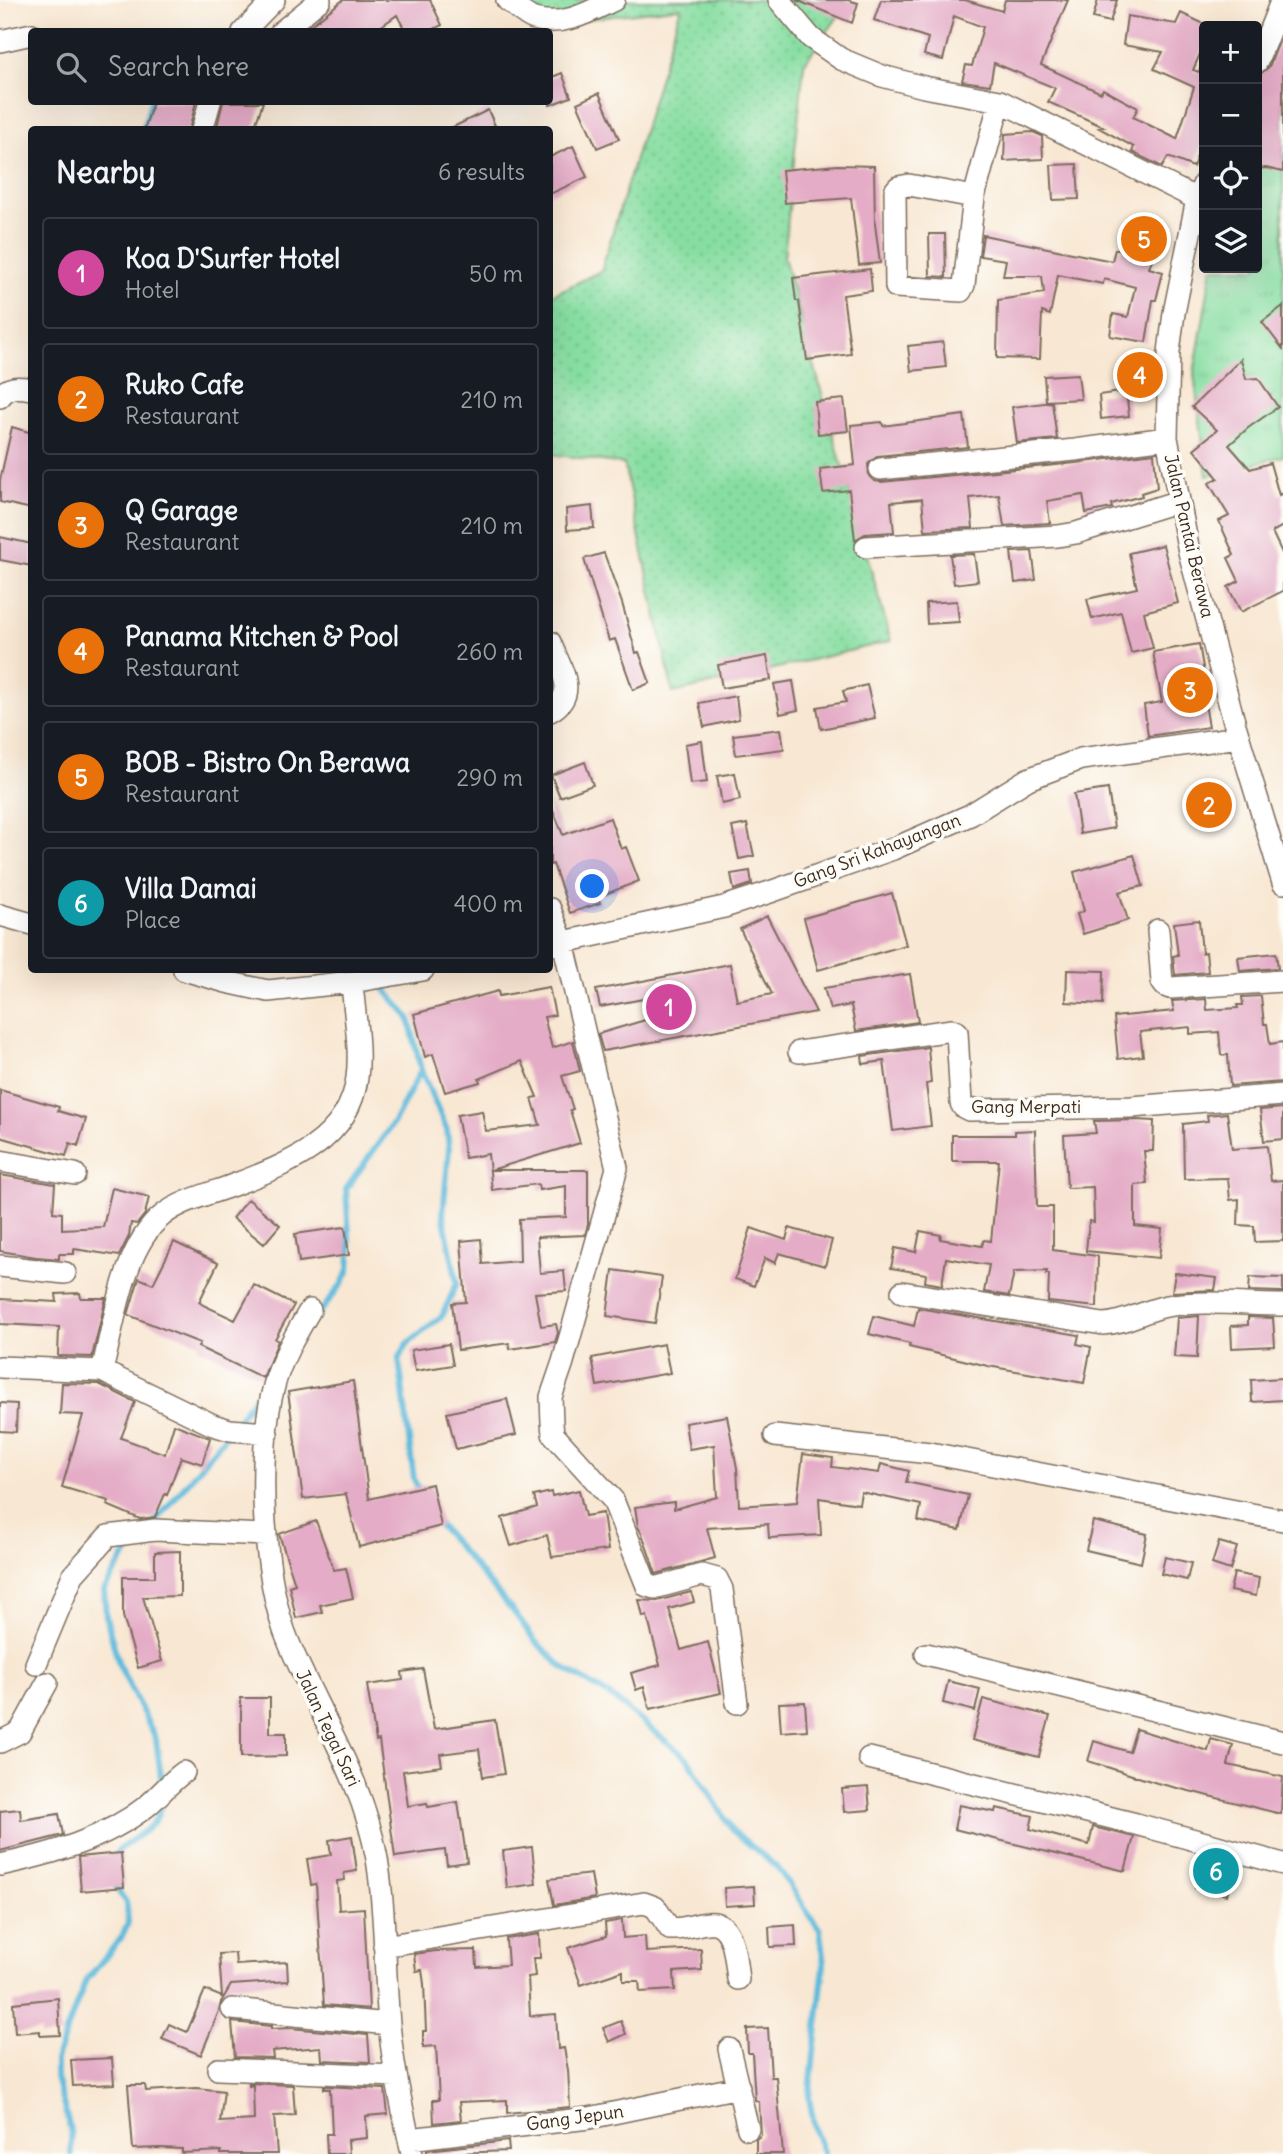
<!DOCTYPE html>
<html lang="en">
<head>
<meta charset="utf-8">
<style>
	:root { --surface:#171b24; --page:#20242c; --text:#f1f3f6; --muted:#9ea1a6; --line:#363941; --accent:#c8321e }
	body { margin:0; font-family:Delius,sans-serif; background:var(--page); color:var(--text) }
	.controls { position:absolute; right:21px; top:21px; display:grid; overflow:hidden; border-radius:7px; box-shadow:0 7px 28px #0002 }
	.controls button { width:63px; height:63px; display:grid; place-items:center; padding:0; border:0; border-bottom:2px solid var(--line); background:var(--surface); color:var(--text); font:35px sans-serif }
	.you { position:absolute; left:593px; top:887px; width:24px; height:24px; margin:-18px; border:5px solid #fff; border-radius:50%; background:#1a73e8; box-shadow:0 0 0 10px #1a73e833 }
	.badge { display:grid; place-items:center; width:46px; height:46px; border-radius:50%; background:var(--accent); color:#fff; font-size:23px; font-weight:700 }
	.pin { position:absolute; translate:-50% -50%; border:4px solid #fff; box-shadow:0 2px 7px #0006 }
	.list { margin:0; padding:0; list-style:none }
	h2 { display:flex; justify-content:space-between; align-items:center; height:91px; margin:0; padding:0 28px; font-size:30px }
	h2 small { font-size:23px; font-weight:400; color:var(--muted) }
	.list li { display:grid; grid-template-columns:46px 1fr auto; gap:21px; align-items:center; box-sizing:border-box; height:112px; margin:0 14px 14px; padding:0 14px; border:2px solid var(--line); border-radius:7px }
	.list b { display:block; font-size:26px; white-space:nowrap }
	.list p { margin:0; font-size:23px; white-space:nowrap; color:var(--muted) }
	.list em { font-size:23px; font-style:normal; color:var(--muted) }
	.icon { flex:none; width:38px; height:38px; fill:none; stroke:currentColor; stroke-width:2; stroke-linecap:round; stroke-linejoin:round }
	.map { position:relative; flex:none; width:1283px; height:2154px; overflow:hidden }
	.search { position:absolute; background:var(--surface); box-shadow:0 7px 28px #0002; left:28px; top:28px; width:525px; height:77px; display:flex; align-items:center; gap:18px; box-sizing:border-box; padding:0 24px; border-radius:7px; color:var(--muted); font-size:26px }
	.panel { position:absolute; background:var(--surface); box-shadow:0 7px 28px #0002; left:28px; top:126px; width:525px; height:847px; border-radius:7px }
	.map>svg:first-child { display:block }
	.grass { fill:url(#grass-dots); stroke:#618460; stroke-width:2 }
	.park { fill:url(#park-tufts); stroke:#618460; stroke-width:2 }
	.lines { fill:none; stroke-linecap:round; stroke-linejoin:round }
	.stream { stroke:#5dbadb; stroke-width:6 }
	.building { fill:#e4acc6 }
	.minor-casing { stroke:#7d6c5d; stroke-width:24 }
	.minor { stroke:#fff; stroke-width:21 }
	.labels { text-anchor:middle; stroke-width:7; stroke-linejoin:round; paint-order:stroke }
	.street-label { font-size:18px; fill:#3b2a1e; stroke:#fdfcf7 }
</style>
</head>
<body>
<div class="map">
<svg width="1283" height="2154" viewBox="0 0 1283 2154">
	<defs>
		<pattern id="grass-dots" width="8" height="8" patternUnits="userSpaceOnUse" patternTransform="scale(1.75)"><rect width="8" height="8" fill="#87dea2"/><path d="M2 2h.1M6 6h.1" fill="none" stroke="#75bf8b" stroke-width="1.8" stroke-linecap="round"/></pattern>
		<pattern id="park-tufts" width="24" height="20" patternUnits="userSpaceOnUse" patternTransform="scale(1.75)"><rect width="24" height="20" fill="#87dea2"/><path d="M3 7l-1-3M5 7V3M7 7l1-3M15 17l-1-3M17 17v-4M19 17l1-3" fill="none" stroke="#75bf8b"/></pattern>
	</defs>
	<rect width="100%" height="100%" fill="#fdfcf7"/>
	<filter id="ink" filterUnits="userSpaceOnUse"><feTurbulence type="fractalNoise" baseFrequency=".0143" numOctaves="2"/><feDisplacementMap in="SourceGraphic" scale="14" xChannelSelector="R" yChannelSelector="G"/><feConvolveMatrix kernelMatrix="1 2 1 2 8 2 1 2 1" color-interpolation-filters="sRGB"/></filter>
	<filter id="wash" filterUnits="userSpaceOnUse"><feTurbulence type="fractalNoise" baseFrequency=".00686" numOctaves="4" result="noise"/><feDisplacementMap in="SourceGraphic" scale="28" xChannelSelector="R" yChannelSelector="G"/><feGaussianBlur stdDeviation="1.57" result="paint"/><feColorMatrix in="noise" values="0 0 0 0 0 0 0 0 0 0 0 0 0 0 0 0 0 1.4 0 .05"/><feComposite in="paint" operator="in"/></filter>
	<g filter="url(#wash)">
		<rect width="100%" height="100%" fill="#f8e7d2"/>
		<path class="grass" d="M519,0H845L842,11L804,64L784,257L891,641L673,693L624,464L550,454V296L601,271L681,7L551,24Z"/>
		<path class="park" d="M1283,60V456L1207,476L1194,374L1212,268H1257V123Z"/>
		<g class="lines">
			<path class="stream" d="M143,130L151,102
				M315,1319L341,1285L349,1270L350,1252L346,1189L394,1122L421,1070L409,1018L386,990L382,980
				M234,1424L268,1380
				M420,1492L414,1480L399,1359L407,1344L442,1316L457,1283L443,1214L449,1149L447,1130L421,1070
				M435,1520L513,1611L535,1641L562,1667L612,1697L688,1759L733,1831L778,1868L820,1930L824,1965L809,2098L816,2134L824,2154
				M153,1525L228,1433
				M141,1538L123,1559L104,1590L106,1617L119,1665L156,1739L162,1785
				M113,1858C127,1835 158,1835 161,1802
				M71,2154V2132L56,2078V2059L85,1982L121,1938L128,1923L127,1905L112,1881"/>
		</g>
		<g id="blocks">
			<path class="building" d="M343,0H430L442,25L429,32H406L397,15L373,32H302Z
				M796,0H848L858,3L852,23Z
				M881,0H965L1002,11L1005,0H1068L1041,65L1101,93L1103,89L1138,108L1133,117L1177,139L1194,87L1154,69L1163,52L1123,45L1127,16L1176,24L1181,13L1204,24V45L1193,70L1199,72L1201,66L1204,67V138L1193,167L1168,157L1162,167L1132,152L1134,147L1099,128L1104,127L1048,102L1055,88L994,63L990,85L962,81L966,65L972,66L983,27L954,16L943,60L924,55L928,38L874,20Z
				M1098,0H1117L1110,22L1093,18Z
				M1283,32V172L1266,168L1257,169V80L1259,75L1269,67Z
				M562,73L571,97L550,105V78Z
				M599,93L619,139L597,148L577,103Z
				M153,102H196L189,130H144Z
				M223,102H263L255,126L251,130H216Z
				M488,110L497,130H447Z
				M1033,132L1042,136L1043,159L1004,161L1005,134Z
				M573,146L587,177L550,194V157Z
				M1077,164L1079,199L1053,200L1051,165Z
				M838,165L874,166L875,224L880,263L859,265L851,198L785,203L782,170Z
				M1132,222L1162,232L1149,268L1163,272L1156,300H1153L1146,342L1110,336L1113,314L1128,317L1135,287L1104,279L1103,284L1058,275L1050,315L1042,312L1040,359L997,358L998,300L1044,293L1042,276H1003L1006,260L980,256L983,235L1112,261L1115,249L1122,251Z
				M929,234H945L946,277L930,276Z
				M870,269L872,291L843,295L851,354L807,360L799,301H796L793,278Z
				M1283,306V349L1262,322Z
				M943,342L946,367L911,371L908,346Z
				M1135,356H1152V378H1135Z
				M1241,359L1246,379L1258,378L1278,407L1248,428L1229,445L1250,469L1270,463L1279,495L1283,493V526L1272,532L1283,555V591L1241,612L1228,587L1239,581L1228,558L1234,555L1219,521L1229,516L1209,483L1218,478L1194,449L1217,430L1192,407Z
				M1078,374L1081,399L1046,401L1044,376Z
				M1126,391L1129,416L1101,419L1099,395Z
				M844,399L848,431L818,434L815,402Z
				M1052,402L1057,439L1017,443L1012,407Z
				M964,415L968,447L878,456L868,464L869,476L874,481L881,482L1076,463L1154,453L1157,488L1141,493L1142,496L1111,504L1112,508L1086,513L1083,495L1047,501L1050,523L1004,526L999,495L970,498L973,528L925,530L922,499L891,502L894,532L865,534L855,540L849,490L823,493L820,469L855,465L851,425L882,422L883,426Z
				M12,427L32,433V509L0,502V480Z
				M592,506L594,528L567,530L566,509Z
				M0,537L32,544V566L0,560Z
				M1163,545L1178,603L1144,612L1153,648L1131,653L1121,612L1092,619L1087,599L1137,588L1129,553Z
				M1032,551L1036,580L1015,583L1011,552Z
				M604,553L622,603L636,653L639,652L650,683L633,690L615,639L609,641L584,559Z
				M974,554L978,581L954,584L950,555Z
				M957,601L959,622L927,624L926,603Z
				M1199,644L1206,685L1202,686L1209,727L1148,736L1144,705L1162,702L1153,652Z
				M767,656L771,680L722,688L718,665Z
				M793,681L798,710L780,714L774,684Z
				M867,685L875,718L821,729L817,707L846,702L843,691Z
				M736,696L739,719L704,727L699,703Z
				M781,729L784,749L736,755L733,735Z
				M702,741L707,782L690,784L685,744Z
				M585,762L593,785L560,797L551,775Z
				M735,773L740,800L722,804L717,776Z
				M1108,789L1114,828L1080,834L1074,794Z
				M550,802L563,835L610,818L621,849L626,847L639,881L598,897L600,903L570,913L553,864L550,865Z
				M747,824L754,856L739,859L732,827Z
				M1134,855L1143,886L1119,892L1128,920L1083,934L1077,914L1084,911L1074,872Z
				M750,871L752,884L734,890L731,874Z
				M892,893L906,945L818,970L804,918Z
				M767,916L816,1012L603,1051L598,1034L669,1013L665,995L600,1007L596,990L730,964L737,1001L772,994L740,929Z
				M1199,920L1202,953L1206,952L1208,972L1175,975L1173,956L1178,955L1174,923Z
				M1276,953L1278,968L1240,971L1238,957Z
				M1067,970L1104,971L1103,1004L1066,1002Z
				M910,974L918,1022L856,1031L851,1005L830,1009L824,988Z
				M549,987L555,1015L544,1017L552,1048L573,1041L580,1071L562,1076L573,1109L570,1110L580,1143L491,1170H588V1224L585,1235L537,1237L540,1273L564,1271L566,1291L535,1293L541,1326L556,1324L558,1333L555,1342L510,1349L509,1343L458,1350L452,1303L466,1302L461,1241L481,1239L483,1264L520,1261L519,1219L566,1217V1186L539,1190L538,1184L492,1190L488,1154L465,1158L457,1115L482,1111L486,1131L540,1125L532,1098L537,1097L522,1061L479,1079L480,1082L445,1092L433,1054L425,1057L414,1014L498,991L499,996Z
				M1261,996L1264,1024H1267L1270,1044L1283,1042V1082L1230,1086L1228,1055H1221L1219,1032L1190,1034V1027L1140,1032L1143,1056L1118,1059L1114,1017L1174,1011L1172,1001L1206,999L1207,1010L1238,1008L1237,1005H1243L1242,997Z
				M928,1047L931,1083L926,1084L931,1126L893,1131L884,1061L863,1064L862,1056Z
				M0,1090L59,1107L58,1111L86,1119L78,1146L70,1143L66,1156L0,1137Z
				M1283,1108V1139L1264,1141L1260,1110Z
				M1227,1113L1232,1149L1267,1146L1271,1181L1283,1180V1241L1255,1242L1254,1226L1238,1225L1239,1199L1230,1200L1228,1178L1184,1179L1183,1124L1208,1121L1207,1115Z
				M1136,1120L1154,1121L1153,1151H1144L1147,1184L1135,1185V1226L1162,1229L1159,1258L1086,1251L1089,1221L1094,1222L1093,1187L1067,1188L1064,1135L1096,1133L1094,1121Z
				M1035,1130L1037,1207H1053V1250L1098,1256L1097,1307L1048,1302L1049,1274H1046L1047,1271L1014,1272L1009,1296L984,1292L989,1265L946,1258L942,1285L925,1282L926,1274L891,1268L895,1248L916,1252L920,1231L941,1235L940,1239L982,1246L984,1240L991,1241L999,1161H952V1135H1015V1131Z
				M0,1175L55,1184L53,1212L62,1213V1229L103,1227L112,1188L149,1197L145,1214L137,1224L131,1223L129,1236L119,1256L74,1249V1254H59V1259L36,1257L0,1251Z
				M248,1199L280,1225L264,1244L232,1218Z
				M345,1227L349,1255L299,1262L295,1234Z
				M751,1228L786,1240L789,1228L832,1240L825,1266L779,1253L775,1263L765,1258L754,1286L735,1279Z
				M174,1242L218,1263L199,1302L203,1305L235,1320L254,1285L294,1305L275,1339L278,1341L263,1378L198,1347L200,1343L128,1315L139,1278L153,1284Z
				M613,1270L662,1277L655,1323L607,1316Z
				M1175,1273L1217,1278L1215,1290L1172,1292Z
				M1250,1277L1283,1278V1292L1249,1291Z
				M80,1293L81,1298H106L92,1357L58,1356L59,1327L0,1324V1299L57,1302L56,1294Z
				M918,1308L1079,1335L1077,1344L1091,1347L1084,1383L988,1366L909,1347L910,1344L869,1334L874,1316L914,1326Z
				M1199,1316L1197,1358L1174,1357L1177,1318Z
				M1248,1317L1273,1318L1275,1346L1232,1348L1231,1326L1248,1325Z
				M449,1344L453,1365L415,1371L411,1350Z
				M664,1344L670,1373L597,1386L592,1358Z
				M1283,1378V1400L1252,1402L1251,1380Z
				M353,1381L369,1499L432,1484L441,1526L359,1547L346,1494L303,1499L288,1392Z
				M62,1383L99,1384L135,1402L121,1438L165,1454L174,1424L210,1438L202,1464L181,1457L167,1495L165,1494L155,1517L140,1519L107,1505L109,1501L62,1487L83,1415L60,1414Z
				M507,1399L516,1435L456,1449L447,1413Z
				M0,1403L17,1404L16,1432L0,1431Z
				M727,1416L737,1468L739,1506L797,1502L803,1454L833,1458L832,1467L879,1473L881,1464L909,1471L906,1482L968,1495L960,1530L918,1521L921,1505L861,1492L859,1504L819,1498L821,1535L769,1538L768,1524L707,1528L715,1558L656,1574L642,1534L638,1527L635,1507L674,1502V1509L717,1497L714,1445L689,1449L685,1423Z
				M579,1490L585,1516L603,1513L608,1550L552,1557L547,1535L511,1546L502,1518L537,1507L534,1496L551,1492L552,1496Z
				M316,1521L334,1570L346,1568L353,1598L320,1605L322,1612L296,1618L289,1586L295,1584L279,1534Z
				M1093,1521L1147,1534L1141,1563L1086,1550Z
				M1219,1542L1237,1547L1230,1570L1212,1564Z
				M180,1551V1596L143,1597L162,1661L138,1668L123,1616V1577H155V1552Z
				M1165,1557L1191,1563L1187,1580L1161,1574Z
				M1234,1573L1259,1578L1256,1596L1230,1591Z
				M691,1592L694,1602L669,1609L681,1650L708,1642L721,1693L650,1709L644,1687L636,1690L631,1673L660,1665L647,1616L643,1617L639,1600L657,1601Z
				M423,1669L434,1729L495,1720L504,1774L483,1777L479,1749L440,1754L442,1766L403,1771L408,1806L427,1803L428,1807L458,1802L467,1862L447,1865L445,1850L395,1857L379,1740L376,1741L367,1685L403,1680L402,1672Z
				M948,1681L980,1689L975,1711L943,1703Z
				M241,1698H270V1733H286V1756L241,1757Z
				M983,1699L1050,1716L1039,1757L972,1740Z
				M805,1702L807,1730L781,1732L779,1703Z
				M1136,1729L1208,1751L1211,1739L1233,1745L1228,1765L1283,1777L1281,1814L1157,1783L1088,1761L1094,1741L1129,1752Z
				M868,1787L870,1810L844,1812L842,1789Z
				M959,1805L995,1812L996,1808L1033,1816L1030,1829L1089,1845L1093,1827L1134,1837L1125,1871L954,1829Z
				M20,1809L21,1820L59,1814L63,1835L0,1851V1811Z
				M352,1836L357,1871L344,1873L345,1880L337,1881L339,1910L364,1908L369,2009L324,2005L316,1884L311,1885L307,1859L331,1855L329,1840Z
				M532,1847L536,1884L507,1888L503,1851Z
				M121,1853L124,1887L81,1891L78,1857Z
				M1203,1856L1234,1864L1227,1895L1195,1888Z
				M591,1874L595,1898L554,1905L549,1879Z
				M754,1886L755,1904L725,1906L724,1888Z
				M622,1920L623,1938L645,1936L646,1952L701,1949L702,1970L674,1972L675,1990L640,1992L639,1981H623V1971L581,1985L568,1948L606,1936L605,1923Z
				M795,1925L796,1946L770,1947L769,1927Z
				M539,1934L540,1958H533L535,1976L528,1977L530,2016L556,2014L558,2049L564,2048L568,2070L570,2107L507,2113V2100L459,2102L461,2120L434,2123L433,2100H439L436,2046L423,2047V2031H426L424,1984L422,1970L416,1971L414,1954L436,1951L476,1950L477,1967L508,1965L506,1939Z
				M235,1953L236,1965L287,1962L288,1981L231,1985L221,2002L219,2011L201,2055L162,2039L169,2024L187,2032L205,1990L222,1997L219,1954Z
				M58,1998L60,2035L40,2036V2031L15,2033L13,2003Z
				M621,2021L626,2034L609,2042L603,2028Z
				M232,2022L271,2026V2029L290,2028L368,2035L370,2062L322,2060L321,2047L272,2051L273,2058L235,2057Z
				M768,2028L771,2077H776L783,2154H756V2139L761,2135L759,2102L755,2100L752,2053H748L747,2029Z
				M112,2058L114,2084L73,2086L71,2060Z
				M249,2083L293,2085L295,2115L274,2116L277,2154H221V2151L182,2153V2149L160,2148L133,2149L128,2085H145L146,2091L196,2088L224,2091L220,2122L254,2120L253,2085L249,2086Z
				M324,2086L385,2089L388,2114L366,2116L367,2138L348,2140L349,2154H327L326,2134H332L330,2089H324Z
				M508,2141L509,2151L427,2154V2150Z"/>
		</g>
	</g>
	<g filter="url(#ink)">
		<use href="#blocks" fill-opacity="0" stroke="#7d6c5d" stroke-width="2"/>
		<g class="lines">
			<defs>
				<path id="minor" d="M507,0C515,6 525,16 534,19C564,27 589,12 614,0
					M779,0L811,38L841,59L882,76L924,87L1000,101L1197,199
					M243,32L274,0
					M281,32L320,0
					M0,41L32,34
					M1257,62L1280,4
					M202,130L210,102
					M1204,183L1197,199L1174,313L1169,352L1167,438L1189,552L1235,725L1283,883
					M974,197L909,185L898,187L895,191L896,287L961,291L964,285L974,197L1000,101
					M0,397C8,385 19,387 32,389
					M880,469L1075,450L1167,438
					M866,547L1058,536L1076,533L1179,501
					M550,642C560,668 580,694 550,711
					M550,909L563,942L617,1168L563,1362L551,1397L552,1423L553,1434L613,1500L647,1586L654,1588L702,1575L717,1579L722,1589L737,1703
					M0,915L32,924
					M1158,930L1162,982L1165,986L1170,988L1283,981
					M550,945L724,907L770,892L893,849L970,815L1028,779L1081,759L1239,737
					M184,970L226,982L268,991L352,982L423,970
					M799,1052L952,1030L957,1032L961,1103L963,1107L969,1110L1131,1107L1283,1095
					M0,1161L75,1174
					M0,1266L65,1273
					M902,1292L1103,1324C1126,1323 1145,1310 1167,1306C1204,1300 1245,1305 1283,1305
					M310,1310C296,1334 281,1359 274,1386C256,1452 262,1581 289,1643C319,1714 364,1782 377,1859C386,1913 384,1969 389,2023C393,2068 403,2111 412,2154
					M0,1367L102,1371L213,1425L230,1430L267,1433
					M102,1371C114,1325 123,1246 163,1215C182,1200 213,1193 236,1184C288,1164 349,1141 357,1078C361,1047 354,1013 352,982
					M775,1436L930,1453L1283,1520
					M926,1654L1283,1742
					M36,1664L73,1575L108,1536L155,1530L266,1535
					M0,1742L20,1732L47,1683
					M869,1758L1136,1824L1283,1864
					M0,1865C52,1854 105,1839 147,1806C160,1795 170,1782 184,1772
					M384,1946L644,1903L655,1907L670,1929C683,1930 695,1924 708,1923C735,1920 735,1960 738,1979
					M232,2009L389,2024
					M729,2049L748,2129
					M218,2069L396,2076
					M409,2139L589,2118L739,2087"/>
			</defs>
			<use href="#minor" class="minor-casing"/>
			<use href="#minor" class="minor"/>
		</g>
	</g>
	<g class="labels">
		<g class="street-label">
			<text transform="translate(1189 536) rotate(77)" y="6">Jalan Pantai Berawa</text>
			<text transform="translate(877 851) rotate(-21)" y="6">Gang Sri Kahayangan</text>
			<text x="1026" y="1113">Gang Merpati</text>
			<text transform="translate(328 1728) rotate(65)" y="6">Jalan Tegal Sari</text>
			<text transform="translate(575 2118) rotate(-8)" y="6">Gang Jepun</text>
		</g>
	</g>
</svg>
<div class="controls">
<button>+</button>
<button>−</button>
<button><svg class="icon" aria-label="locate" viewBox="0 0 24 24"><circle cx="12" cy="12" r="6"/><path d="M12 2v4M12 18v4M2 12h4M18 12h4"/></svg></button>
<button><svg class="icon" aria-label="layers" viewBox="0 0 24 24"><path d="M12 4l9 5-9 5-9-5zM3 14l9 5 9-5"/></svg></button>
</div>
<div class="you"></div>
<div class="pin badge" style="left:669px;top:1007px;background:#d1479c">1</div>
<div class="pin badge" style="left:1209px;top:805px;background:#e8710a">2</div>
<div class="pin badge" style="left:1190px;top:690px;background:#e8710a">3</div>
<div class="pin badge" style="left:1140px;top:375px;background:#e8710a">4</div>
<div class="pin badge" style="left:1144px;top:239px;background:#e8710a">5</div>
<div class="pin badge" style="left:1216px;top:1871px;background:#0f9aa8">6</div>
<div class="search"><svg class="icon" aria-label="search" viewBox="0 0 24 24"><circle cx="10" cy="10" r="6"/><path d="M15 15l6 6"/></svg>Search here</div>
<section class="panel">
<h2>Nearby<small>6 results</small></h2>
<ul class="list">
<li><span class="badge" style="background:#d1479c">1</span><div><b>Koa D'Surfer Hotel</b><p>Hotel</p></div><em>50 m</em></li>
<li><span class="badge" style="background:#e8710a">2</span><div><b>Ruko Cafe</b><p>Restaurant</p></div><em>210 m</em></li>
<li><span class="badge" style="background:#e8710a">3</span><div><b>Q Garage</b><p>Restaurant</p></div><em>210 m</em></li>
<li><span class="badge" style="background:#e8710a">4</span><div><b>Panama Kitchen &amp; Pool</b><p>Restaurant</p></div><em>260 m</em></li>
<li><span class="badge" style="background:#e8710a">5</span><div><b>BOB - Bistro On Berawa</b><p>Restaurant</p></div><em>290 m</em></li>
<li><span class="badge" style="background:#0f9aa8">6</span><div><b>Villa Damai</b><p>Place</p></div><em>400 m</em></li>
</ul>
</section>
</div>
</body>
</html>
